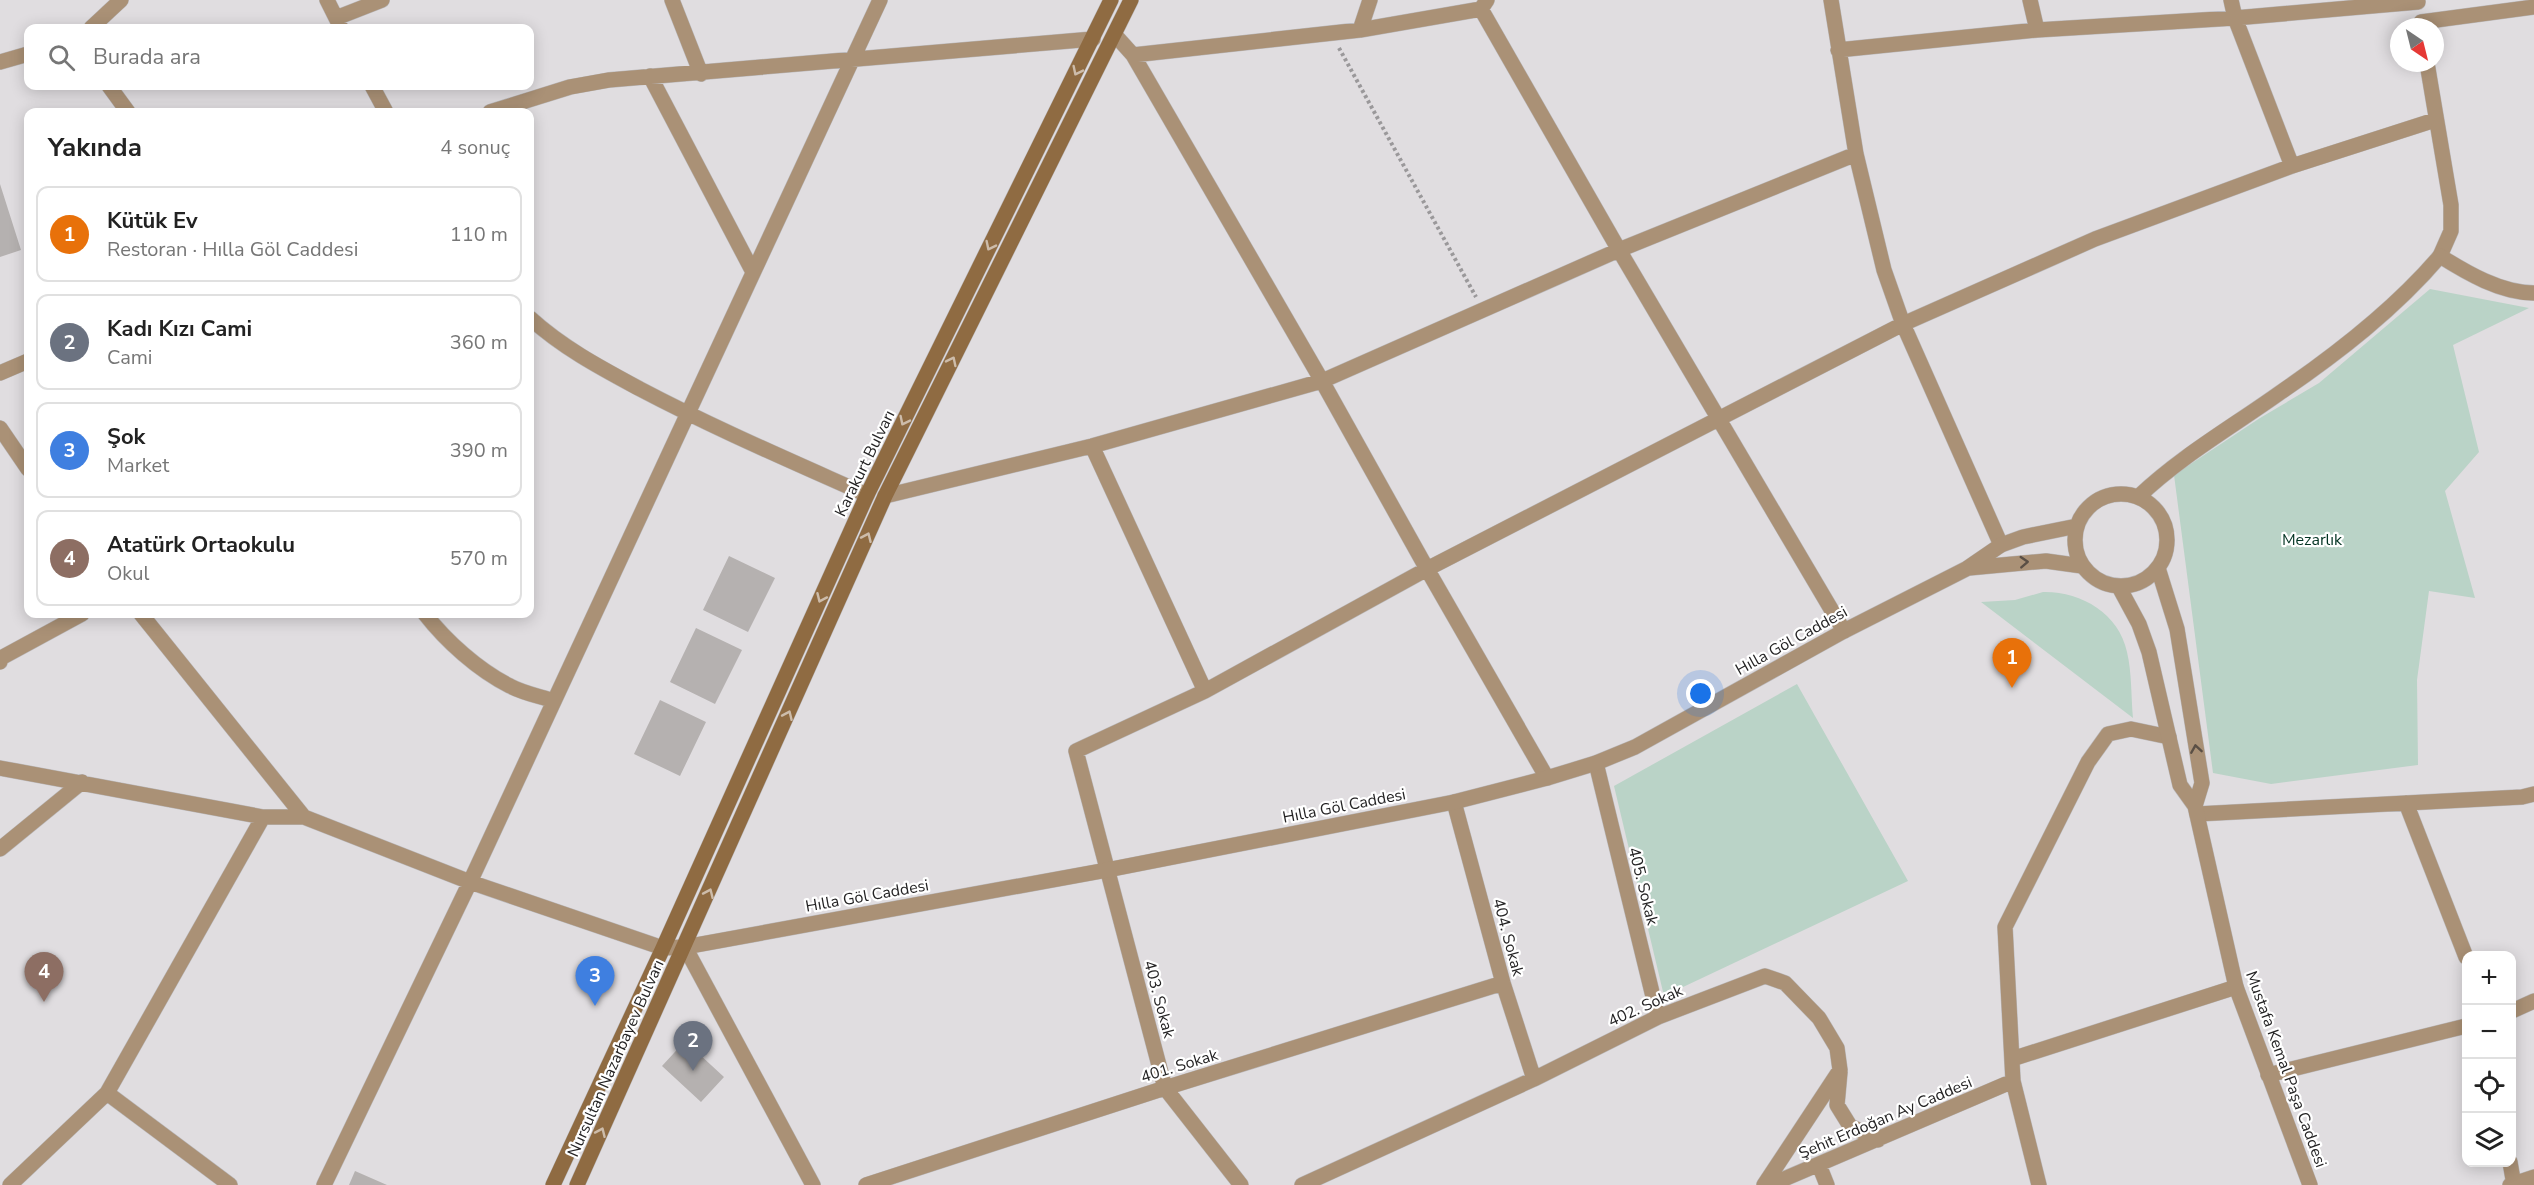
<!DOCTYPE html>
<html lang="tr">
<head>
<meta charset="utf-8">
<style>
	:root { --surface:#fff; --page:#f2f2f2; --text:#222; --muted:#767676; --line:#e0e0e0; --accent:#3756c7 }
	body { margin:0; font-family:"Nunito Sans",sans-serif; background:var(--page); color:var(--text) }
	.controls { position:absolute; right:18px; bottom:18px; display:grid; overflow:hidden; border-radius:12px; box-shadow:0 3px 15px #0003 }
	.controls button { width:54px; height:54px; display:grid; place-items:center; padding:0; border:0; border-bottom:2px solid var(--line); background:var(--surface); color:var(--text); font:30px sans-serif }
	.compass { position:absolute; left:2390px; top:18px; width:54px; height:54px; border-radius:50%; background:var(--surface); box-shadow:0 3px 15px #0003; rotate:145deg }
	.you { position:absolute; left:1701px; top:694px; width:21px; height:21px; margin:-15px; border:4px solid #fff; border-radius:50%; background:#1a73e8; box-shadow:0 0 0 9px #1a73e833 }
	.badge { display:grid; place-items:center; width:39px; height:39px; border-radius:50%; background:var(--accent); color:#fff; font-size:20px; font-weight:700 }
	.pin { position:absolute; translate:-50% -50px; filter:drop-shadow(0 2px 3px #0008) }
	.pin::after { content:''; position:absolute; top:32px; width:21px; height:18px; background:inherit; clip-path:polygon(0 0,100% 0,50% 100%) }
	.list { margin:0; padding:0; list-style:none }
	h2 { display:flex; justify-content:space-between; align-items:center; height:78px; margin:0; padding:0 24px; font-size:26px }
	h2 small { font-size:20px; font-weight:400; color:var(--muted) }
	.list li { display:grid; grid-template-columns:39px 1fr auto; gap:18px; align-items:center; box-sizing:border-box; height:96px; margin:0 12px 12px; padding:0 12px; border:2px solid var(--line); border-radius:12px }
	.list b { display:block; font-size:22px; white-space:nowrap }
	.list p { margin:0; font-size:20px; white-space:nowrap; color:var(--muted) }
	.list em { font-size:20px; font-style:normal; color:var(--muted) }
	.icon { flex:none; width:33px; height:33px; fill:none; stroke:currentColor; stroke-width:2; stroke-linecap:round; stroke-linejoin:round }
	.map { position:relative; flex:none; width:2534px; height:1185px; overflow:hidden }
	.search { position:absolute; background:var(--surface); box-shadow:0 3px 15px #0003; left:24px; top:24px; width:510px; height:66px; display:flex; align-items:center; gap:15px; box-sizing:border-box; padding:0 21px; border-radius:12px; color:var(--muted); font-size:22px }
	.panel { position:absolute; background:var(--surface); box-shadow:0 3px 15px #0003; left:24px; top:108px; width:510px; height:510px; border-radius:12px }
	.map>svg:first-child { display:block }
	.green { fill:#bad3c7 }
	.building { fill:#b5b1b0 }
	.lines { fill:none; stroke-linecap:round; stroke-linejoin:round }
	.minor-casing { stroke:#bab8ba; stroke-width:16 }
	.tertiary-casing { stroke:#bab8ba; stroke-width:16 }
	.secondary-casing { stroke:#bab8ba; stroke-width:16 }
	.path { stroke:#9a989a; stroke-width:4; stroke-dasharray:3 3; stroke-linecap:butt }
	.minor { stroke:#aa9176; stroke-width:15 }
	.tertiary { stroke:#aa9176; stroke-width:15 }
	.secondary { stroke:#8f6b42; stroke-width:15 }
	.oneway { stroke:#cdbcaa }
	.oneway2 { stroke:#5a4f45 }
	.labels { text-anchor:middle; stroke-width:4.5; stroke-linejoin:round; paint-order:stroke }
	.street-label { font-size:16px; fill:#242324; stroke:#fff }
	.park-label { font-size:16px; fill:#003221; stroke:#fff }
</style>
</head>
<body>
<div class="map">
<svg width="2534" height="1185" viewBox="0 0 2534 1185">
	<rect width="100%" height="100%" fill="#e0dde0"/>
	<path class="green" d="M2430,289L2529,308L2453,345L2479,452L2445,491L2475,598L2429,591L2417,680L2418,765L2271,784L2213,773L2174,475L2260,418L2319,383Z
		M2043,592C2080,591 2119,613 2127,652C2132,673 2131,697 2133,718L1981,602L2015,600Z
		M1797,684L1908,881L1664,996L1614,786Z"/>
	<path class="building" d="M0,184L21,250L0,257Z
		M729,556L775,578L748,632L703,610Z
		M696,628L742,650L715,704L670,682Z
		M660,700L706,722L680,776L634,754Z
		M685,1041L724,1077L701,1102L662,1066Z
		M355,1171L387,1185H349Z"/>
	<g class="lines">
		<defs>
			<path id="minor" d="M327,0L341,28
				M672,0L701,74
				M1831,0L1856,154L1884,270L1903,324L2001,545
				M2030,0L2037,30
				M2231,0L2235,18L2292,166
				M1481,9L1619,250L1844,631
				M336,18L382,0
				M2421,22L2534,7
				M91,28L121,0
				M1360,30L1370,0
				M1115,35L1133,55L1322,381L1427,569L1547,778
				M1838,50L2037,30L2235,18L2418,2
				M1133,55L1360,30L1481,9L1487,0
				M0,62L28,54
				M2427,63L2451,205V231L2440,256
				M650,76L753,272
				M109,86L128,112
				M372,86L386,112
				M490,112L570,87L609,80L1093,39
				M530,318C563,348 601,368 640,389C714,428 791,461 867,495
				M0,373L28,361
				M0,428L28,469
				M1092,446L1205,691
				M885,496L1092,446L1322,381L1619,250L1856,154
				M141,614L304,817L470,882L663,948L685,947L813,1185
				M425,614C446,641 478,670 510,686C523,693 539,696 554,701
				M0,662L1,658L82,614
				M1596,763L1658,1017
				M0,768L263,817H304
				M1454,802L1503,983L1534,1079
				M2406,803L2466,957
				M2197,814L2522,797L2534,794
				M0,849L82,782
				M2512,1011L2534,1001
				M2012,1059L2236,987
				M1840,1072L1837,1105L1850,1126L1878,1140
				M2268,1075L2466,1026
				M107,1093L230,1185
				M2510,1162L2514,1185
				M1819,1165L1827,1185
				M10,1185L107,1093L263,817
				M324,1185L470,882L880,0
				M866,1185L1165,1088L1503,983
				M1241,1185L1165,1088L1076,751L1205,691L1427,569L1903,324L2095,239L2292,166L2435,120
				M1302,1185L1534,1079L1658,1017L1765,976L1785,983L1819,1018L1837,1048L1840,1070L1764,1185
				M1770,1185L2013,1081
				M2039,1185L2013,1081L2005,927L2088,762L2108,734L2131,729L2169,737
				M2510,1185L2534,1177"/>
			<path id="tertiary" d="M2075 540a46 46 0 1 1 92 0a46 46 0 1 1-92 0Z
				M2138,497C2181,456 2232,427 2281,392C2338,353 2395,309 2440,256C2467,273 2501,293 2534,293
				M1969,568L2046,561L2082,566
				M2158,568L2177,629L2202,783L2195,806
				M2119,587L2139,624L2149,652L2180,785L2195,806L2236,987L2310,1185
				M685,947L1107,870L1454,802L1547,778L1596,763L1635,747L1844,631L1966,569L2001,545L2023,537L2077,526"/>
			<path id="secondary" d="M553,1185L663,948L867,495L1111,0
				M577,1185L885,496L1131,0"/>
		</defs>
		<use href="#minor" class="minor-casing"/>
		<use href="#tertiary" class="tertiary-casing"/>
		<use href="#secondary" class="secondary-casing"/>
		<path class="path" d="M1339,48L1476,297"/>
		<use href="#minor" class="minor"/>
		<use href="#tertiary" class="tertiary"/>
		<use href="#secondary" class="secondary"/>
	</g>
	<defs><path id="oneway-chevron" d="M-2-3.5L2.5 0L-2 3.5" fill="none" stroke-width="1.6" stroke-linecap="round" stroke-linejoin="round" transform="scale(1.5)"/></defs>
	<g class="oneway">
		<use href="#oneway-chevron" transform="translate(1077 71) rotate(116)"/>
		<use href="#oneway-chevron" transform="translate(990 246) rotate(116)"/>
		<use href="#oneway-chevron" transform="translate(952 361) rotate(-64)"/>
		<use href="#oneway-chevron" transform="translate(904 421) rotate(116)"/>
		<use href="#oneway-chevron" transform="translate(867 537) rotate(-66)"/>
		<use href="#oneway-chevron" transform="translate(821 598) rotate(114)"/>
		<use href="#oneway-chevron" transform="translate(788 715) rotate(-66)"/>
		<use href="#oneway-chevron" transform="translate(709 893) rotate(-66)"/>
		<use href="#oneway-chevron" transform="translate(601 1132) rotate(-66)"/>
	</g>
	<g class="oneway2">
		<use href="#oneway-chevron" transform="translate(2024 562) rotate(-3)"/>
		<use href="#oneway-chevron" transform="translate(2196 749) rotate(-99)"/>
	</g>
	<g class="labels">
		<g class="street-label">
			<text transform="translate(864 463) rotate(-64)" y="6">Karakurt Bulvarı</text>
			<text transform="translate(1791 640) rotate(-29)" y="6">Hılla Göl Caddesi</text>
			<text transform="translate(1344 805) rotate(-11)" y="6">Hılla Göl Caddesi</text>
			<text transform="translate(1644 886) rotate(76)" y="6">405. Sokak</text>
			<text transform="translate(867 895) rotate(-10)" y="6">Hılla Göl Caddesi</text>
			<text transform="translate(1509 937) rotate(75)" y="6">404. Sokak</text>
			<text transform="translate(1160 999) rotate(75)" y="6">403. Sokak</text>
			<text transform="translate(1645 1005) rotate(-24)" y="6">402. Sokak</text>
			<text transform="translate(615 1058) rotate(-66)" y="6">Nursultan Nazarbayev Bulvarı</text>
			<text transform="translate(1179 1065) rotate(-17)" y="6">401. Sokak</text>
			<text transform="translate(2287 1069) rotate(70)" y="6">Mustafa Kemal Paşa Caddesi</text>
			<text transform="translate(1885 1117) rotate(-23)" y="6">Şehit Erdoğan Ay Caddesi</text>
		</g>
		<g class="park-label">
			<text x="2312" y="545">Mezarlık</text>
		</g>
	</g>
</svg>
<div class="controls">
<button>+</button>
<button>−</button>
<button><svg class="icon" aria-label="locate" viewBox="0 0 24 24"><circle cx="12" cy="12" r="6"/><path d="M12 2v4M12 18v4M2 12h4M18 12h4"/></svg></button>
<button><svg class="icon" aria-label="layers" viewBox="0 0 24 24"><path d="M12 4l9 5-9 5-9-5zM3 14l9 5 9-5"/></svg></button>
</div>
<svg class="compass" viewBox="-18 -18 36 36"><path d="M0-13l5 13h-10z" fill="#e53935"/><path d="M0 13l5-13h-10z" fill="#767676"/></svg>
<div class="you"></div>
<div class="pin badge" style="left:2012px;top:688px;background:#e8710a">1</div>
<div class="pin badge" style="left:693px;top:1071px;background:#6b7280">2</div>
<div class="pin badge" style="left:595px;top:1006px;background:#3f7fe0">3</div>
<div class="pin badge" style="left:44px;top:1002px;background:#8d6e63">4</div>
<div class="search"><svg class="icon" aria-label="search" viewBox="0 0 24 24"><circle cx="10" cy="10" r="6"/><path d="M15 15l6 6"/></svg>Burada ara</div>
<section class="panel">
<h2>Yakında<small>4 sonuç</small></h2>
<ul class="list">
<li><span class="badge" style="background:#e8710a">1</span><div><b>Kütük Ev</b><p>Restoran · Hılla Göl Caddesi</p></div><em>110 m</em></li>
<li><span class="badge" style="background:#6b7280">2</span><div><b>Kadı Kızı Cami</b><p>Cami</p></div><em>360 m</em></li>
<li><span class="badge" style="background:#3f7fe0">3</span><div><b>Şok</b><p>Market</p></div><em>390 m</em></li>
<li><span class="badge" style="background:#8d6e63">4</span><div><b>Atatürk Ortaokulu</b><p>Okul</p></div><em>570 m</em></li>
</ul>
</section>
</div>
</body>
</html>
